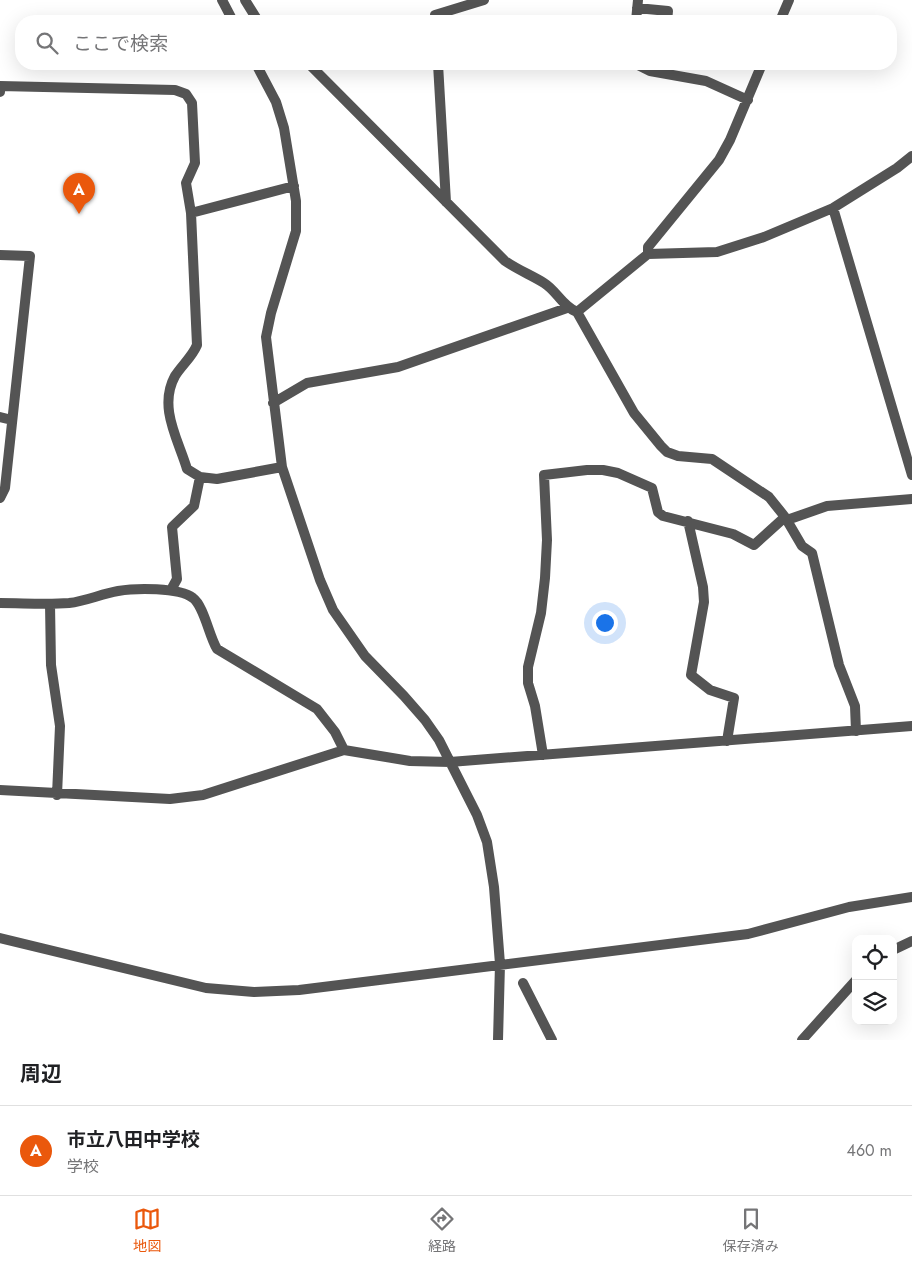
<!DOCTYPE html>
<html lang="ja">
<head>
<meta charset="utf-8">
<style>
	:root { --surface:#fff; --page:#f6f6f6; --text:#202124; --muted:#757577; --line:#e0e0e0; --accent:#ea580c }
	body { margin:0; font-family:Jost,"Noto Sans JP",sans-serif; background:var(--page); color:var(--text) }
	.controls { position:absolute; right:15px; bottom:15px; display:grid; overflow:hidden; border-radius:10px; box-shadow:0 5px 20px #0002 }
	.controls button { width:45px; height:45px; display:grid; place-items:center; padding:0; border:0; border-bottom:1px solid var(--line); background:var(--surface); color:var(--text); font:25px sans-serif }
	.you { position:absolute; left:604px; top:622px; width:18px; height:18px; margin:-12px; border:4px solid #fff; border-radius:50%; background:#1a73e8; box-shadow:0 0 0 8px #1a73e833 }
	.badge { display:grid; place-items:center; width:32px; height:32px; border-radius:50%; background:var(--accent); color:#fff; font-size:16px; font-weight:700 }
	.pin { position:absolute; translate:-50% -41px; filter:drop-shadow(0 1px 2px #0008) }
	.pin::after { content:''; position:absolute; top:26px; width:18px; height:15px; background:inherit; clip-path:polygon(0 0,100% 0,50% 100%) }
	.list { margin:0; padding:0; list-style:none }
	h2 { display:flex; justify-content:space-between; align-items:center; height:65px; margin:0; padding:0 20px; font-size:21px }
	h2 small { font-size:16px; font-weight:400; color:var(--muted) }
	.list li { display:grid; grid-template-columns:32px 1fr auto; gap:15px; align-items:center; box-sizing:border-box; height:90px; padding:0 20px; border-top:1px solid var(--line) }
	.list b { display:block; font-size:19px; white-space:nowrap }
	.list p { margin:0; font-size:16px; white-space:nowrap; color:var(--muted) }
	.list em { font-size:16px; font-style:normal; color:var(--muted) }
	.icon { flex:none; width:28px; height:28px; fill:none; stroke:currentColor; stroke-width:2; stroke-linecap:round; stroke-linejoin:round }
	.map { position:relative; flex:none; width:912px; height:1040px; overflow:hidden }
	.search { position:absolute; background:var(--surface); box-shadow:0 5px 20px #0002; left:15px; right:15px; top:15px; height:55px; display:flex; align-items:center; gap:12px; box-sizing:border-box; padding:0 18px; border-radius:20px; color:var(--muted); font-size:19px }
	.sheet { height:155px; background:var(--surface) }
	nav { display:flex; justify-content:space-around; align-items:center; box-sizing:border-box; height:70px; border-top:1px solid var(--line); background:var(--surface); font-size:14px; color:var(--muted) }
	nav a { display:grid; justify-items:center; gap:2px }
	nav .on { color:var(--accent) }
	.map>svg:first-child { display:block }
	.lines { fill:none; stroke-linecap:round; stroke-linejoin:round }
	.minor { stroke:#545454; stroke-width:10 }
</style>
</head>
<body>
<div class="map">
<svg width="912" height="1040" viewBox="0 0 912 1040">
	<rect width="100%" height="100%" fill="#fff"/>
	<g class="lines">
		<path class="minor" d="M222,0L233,21
			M245,0L258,21
			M637,8L668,11L667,21
			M435,21V15L484,0
			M636,21L638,0
			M780,21L789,0
			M256,64L276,102L284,128L296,201V231L271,313L266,337L282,467L320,580L333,610L365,656L404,696L425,720L439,740L477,815L487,842L494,887L500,964L498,1040
			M309,64L505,261C518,270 531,275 544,283C557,291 562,306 577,312L634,413L661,446L667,452L678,456L712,459L769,497L785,517L802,546L812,553L839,665L855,706L856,731
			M438,64L446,202
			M636,64L650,71L706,81L748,100
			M0,92V86L175,90L186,94L192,103L195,163L186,183L191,213L197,345C192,357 182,365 175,376C158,407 178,439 187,469L200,477L217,479L282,467
			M833,208L912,475
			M191,213L294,186
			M648,254V247L719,160L730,140L762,64
			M0,255L30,256L5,488L0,498
			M577,312L648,254L717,252L764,237L833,208L897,168L912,156
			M273,403L307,383L398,367L567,308
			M0,417L12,420
			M787,520L827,506L912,499
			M688,521L703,587L704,602L691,675L710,690L734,698L727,741
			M171,590L177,579L172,527L194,506L200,477
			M0,603C23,603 46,605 69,603C86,601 101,594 118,591C135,588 179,587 193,598C204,606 209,636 217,649L317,709L335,732L344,750
			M50,604L51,665L60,726L57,795
			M543,755L535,706L528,683V667L541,613L545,578L547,540L544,475L587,470H603L618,473L652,488L658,512L663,516L733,534L754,545L785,517
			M0,790L170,799L203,795L344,750L410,761L450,762L912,726
			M0,938L206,988L254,992L299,990L748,934L849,907L912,897
			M893,950L912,941
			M523,983L552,1040
			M802,1040L856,980"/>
	</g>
</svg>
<div class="controls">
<button><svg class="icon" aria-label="locate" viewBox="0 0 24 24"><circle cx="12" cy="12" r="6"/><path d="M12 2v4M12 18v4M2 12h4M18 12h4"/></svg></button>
<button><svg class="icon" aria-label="layers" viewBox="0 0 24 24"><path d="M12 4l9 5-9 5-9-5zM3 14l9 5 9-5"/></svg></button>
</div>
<div class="you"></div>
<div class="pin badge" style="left:79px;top:214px">A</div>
<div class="search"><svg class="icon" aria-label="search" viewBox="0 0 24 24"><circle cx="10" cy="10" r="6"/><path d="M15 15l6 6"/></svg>ここで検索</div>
</div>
<section class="sheet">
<h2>周辺<small></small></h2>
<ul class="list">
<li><span class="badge">A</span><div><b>市立八田中学校</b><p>学校</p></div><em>460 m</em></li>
</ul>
</section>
<nav>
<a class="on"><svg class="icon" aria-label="map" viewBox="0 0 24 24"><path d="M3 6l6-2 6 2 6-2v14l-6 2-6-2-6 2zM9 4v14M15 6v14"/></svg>地図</a>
<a><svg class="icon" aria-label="directions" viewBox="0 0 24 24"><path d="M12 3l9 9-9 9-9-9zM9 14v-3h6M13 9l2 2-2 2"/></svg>経路</a>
<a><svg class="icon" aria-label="saved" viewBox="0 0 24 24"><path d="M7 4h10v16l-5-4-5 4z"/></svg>保存済み</a>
</nav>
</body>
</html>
